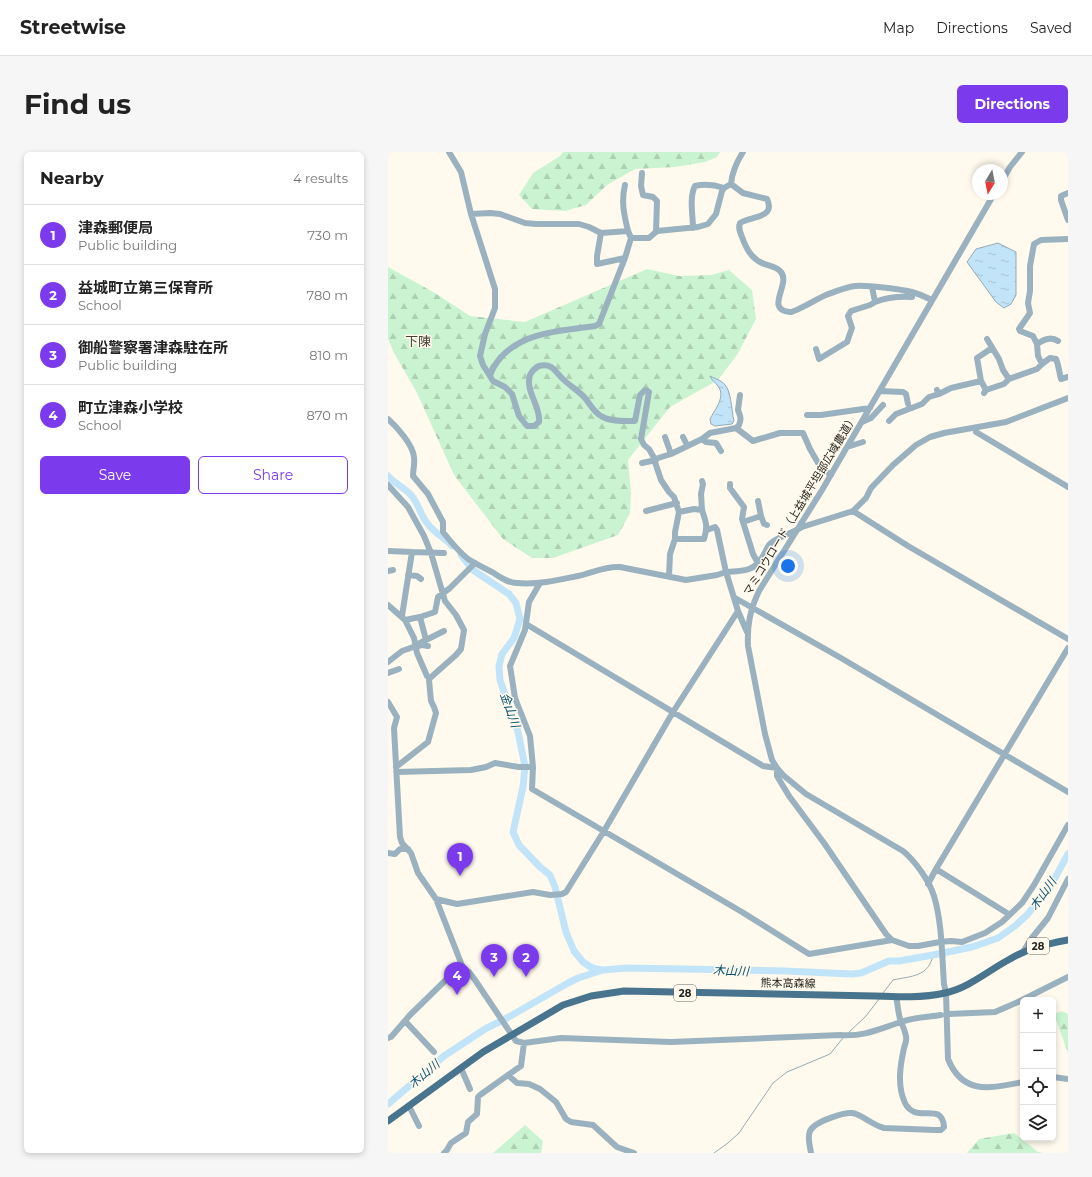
<!DOCTYPE html>
<html lang="en">
<head>
<meta charset="utf-8">
<style>
	:root { --surface:#fff; --page:#f6f6f6; --text:#222; --muted:#767676; --line:#e0e0e0; --accent:#7c3aed }
	body { margin:0; font-family:Montserrat,"Noto Sans JP",sans-serif; background:var(--page); color:var(--text) }
	.controls { position:absolute; right:12px; bottom:12px; display:grid; overflow:hidden; border-radius:6px; box-shadow:0 2px 6px #0003 }
	.controls button { width:36px; height:36px; display:grid; place-items:center; padding:0; border:0; border-bottom:1px solid var(--line); background:var(--surface); color:var(--text); font:20px sans-serif }
	.compass { position:absolute; left:584px; top:12px; width:36px; height:36px; border-radius:50%; background:var(--surface); box-shadow:0 2px 6px #0003; rotate:190deg }
	.you { position:absolute; left:400px; top:414px; width:14px; height:14px; margin:-10px; border:3px solid #fff; border-radius:50%; background:#1a73e8; box-shadow:0 0 0 6px #1a73e833 }
	.badge { display:grid; place-items:center; width:26px; height:26px; border-radius:50%; background:var(--accent); color:#fff; font-size:13px; font-weight:700 }
	.pin { position:absolute; translate:-50% -33px; filter:drop-shadow(0 1px 2px #0008) }
	.pin::after { content:''; position:absolute; top:21px; width:14px; height:12px; background:inherit; clip-path:polygon(0 0,100% 0,50% 100%) }
	.list { margin:0; padding:0; list-style:none }
	h2 { display:flex; justify-content:space-between; align-items:center; height:52px; margin:0; padding:0 16px; font-size:17px }
	h2 small { font-size:13px; font-weight:400; color:var(--muted) }
	.list li { display:grid; grid-template-columns:26px 1fr auto; gap:12px; align-items:center; box-sizing:border-box; height:60px; padding:0 16px; border-top:1px solid var(--line) }
	.list b { display:block; font-size:15px; white-space:nowrap }
	.list p { margin:0; font-size:13px; white-space:nowrap; color:var(--muted) }
	.list em { font-size:13px; font-style:normal; color:var(--muted) }
	.actions { display:flex; gap:8px; padding:12px 16px }
	.actions a { flex:1; padding:9px 0; border:1px solid var(--accent); border-radius:6px; text-align:center; font-size:14px; color:var(--accent) }
	.actions .main { background:var(--accent); color:#fff }
	.icon { flex:none; width:22px; height:22px; fill:none; stroke:currentColor; stroke-width:2; stroke-linecap:round; stroke-linejoin:round }
	.map { position:relative; flex:none; width:680px; height:1001px; overflow:hidden; border-radius:6px }
	header { display:flex; align-items:center; gap:24px; box-sizing:border-box; height:56px; padding:0 20px; background:var(--surface); border-bottom:1px solid var(--line) }
	header strong { font-size:19px }
	nav { display:flex; gap:22px; margin-inline-start:auto; font-size:14px }
	.intro { display:flex; align-items:center; justify-content:space-between; box-sizing:border-box; height:96px; padding:0 24px }
	h1 { margin:0; font-size:28px }
	.button { padding:10px 18px; border-radius:6px; background:var(--accent); color:#fff; font-size:14px; font-weight:700 }
	main { display:flex; gap:24px; padding:0 24px }
	aside { flex:1; background:var(--surface); border-radius:6px; box-shadow:0 2px 6px #0003 }
	.map>svg:first-child { display:block }
	.forest { fill:url(#forest-firs) }
	.water { fill:url(#water-ripples); stroke:#93aab7 }
	.lines { fill:none; stroke-linecap:round; stroke-linejoin:round }
	.stream { stroke:#93aab7; stroke-width:1 }
	.river { stroke:#c2e4f8; stroke-width:7 }
	.minor { stroke:#9ab1c0; stroke-width:6 }
	.major { stroke:#48748e; stroke-width:7 }
	.labels { text-anchor:middle; stroke-width:3; stroke-linejoin:round; paint-order:stroke }
	.shield { fill:#fffaed; stroke:#67645c; stroke-width:1 }
	.shield-label { font-size:10px; font-weight:bold; fill:#26241e }
	.street-label { font-size:11px; fill:#26241e; stroke:#fffaed }
	.water-label { font-size:12px; font-style:italic; fill:#065070; stroke:#fffaed }
	.quarter-label { font-size:13px; fill:#474235; stroke:#fffaed }
</style>
</head>
<body>
<header>
<strong>Streetwise</strong>
<nav><a>Map</a><a>Directions</a><a>Saved</a></nav>
</header>
<div class="intro"><h1>Find us</h1><a class="button">Directions</a></div>
<main>
<aside>
<h2>Nearby<small>4 results</small></h2>
<ul class="list">
<li><span class="badge">1</span><div><b>津森郵便局</b><p>Public building</p></div><em>730 m</em></li>
<li><span class="badge">2</span><div><b>益城町立第三保育所</b><p>School</p></div><em>780 m</em></li>
<li><span class="badge">3</span><div><b>御船警察署津森駐在所</b><p>Public building</p></div><em>810 m</em></li>
<li><span class="badge">4</span><div><b>町立津森小学校</b><p>School</p></div><em>870 m</em></li>
</ul>
<div class="actions"><a class="main">Save</a><a>Share</a></div>
</aside>
<div class="map">
<svg width="680" height="1001" viewBox="0 0 680 1001">
	<defs>
		<pattern id="forest-firs" width="22" height="20" patternUnits="userSpaceOnUse"><rect width="22" height="20" fill="#caf3d1"/><path d="M5 1l3.5 6h-7zM16 11l3.5 6h-7z" fill="#add0b3"/></pattern>
		<pattern id="water-ripples" width="26" height="14" patternUnits="userSpaceOnUse"><rect width="26" height="14" fill="#c2e4f8"/><path d="M2 4q2-2 4 0t4 0M15 11q2-2 4 0t4 0" fill="none" stroke="#a7c3d4"/></pattern>
	</defs>
	<rect width="100%" height="100%" fill="#fffaed"/>
	<path class="forest" d="M175,0H332L329,5L317,10L287,15L247,17L219,33L198,53L177,59L144,57L131,43L145,21L172,4Z
		M0,115L47,141L82,164L137,170L259,117L291,124L323,123L341,118L364,138L368,167L349,203L330,228L282,255L240,308L243,341L242,361L230,383L165,406H144L115,387L66,323L29,241L6,201L0,187Z
		M674,859L680,862V901L666,862Z
		M137,973L155,989L153,1001H105Z
		M626,981L650,1000L655,1001H579L591,987Z"/>
	<path class="water" d="M610,91L628,100V143L623,152L616,156L608,150L579,110L588,97Z
		M322,224C325,226 330,227 334,230C344,236 343,258 346,269L344,272L327,274L323,272L322,267C327,257 338,245 330,234C327,230 324,229 322,224Z"/>
	<g class="lines">
		<path class="stream" d="M495,841L505,828C523,824 541,825 545,803
			M460,881L478,864L491,847
			M326,1001L340,991L351,981L385,931L399,920L442,902L455,886"/>
		<path class="river" d="M0,324C6,331 15,335 22,342C30,350 32,362 39,371C46,381 56,385 64,394
			M73,403L85,418L121,442L128,451L132,467L126,486L114,502L111,514L112,528L130,580L137,614L135,635L125,680L131,693L152,715L162,723L167,735L178,780L186,799L195,810L204,816L214,818
			M0,952L56,904L97,877L119,866L180,831L190,826L215,818L239,816L397,819L464,822L473,821L501,809H511L545,803L584,795L610,786L627,774L639,763L662,735L680,702"/>
		<path class="minor" d="M61,0L73,20L83,62L107,137V156L97,182L92,204L95,213L105,229L117,235L124,242L131,264L139,274H146L151,270C153,254 137,240 142,223C144,219 147,216 151,214C155,213 159,213 163,215C168,218 171,224 176,228C182,234 191,239 197,246C202,252 206,260 213,264C222,270 237,269 247,269L252,243L257,238L261,240L253,287L256,293L261,297L265,304L273,328L281,340L286,345L291,360L287,380V387L282,402L281,424
			M254,21L253,34L255,43L265,45L269,49L268,80
			M614,29L622,15L634,0
			M343,32L355,41L379,47C388,66 364,64 352,71C350,76 352,80 354,85C358,96 363,106 374,111C380,114 388,114 393,120C403,132 376,158 402,160C408,160 430,146 438,143C446,140 458,135 467,134C480,133 511,137 524,140C531,142 538,145 544,148
			M237,33C233,49 236,63 240,79
			M680,41L673,44V48L680,68
			M606,42L434,338L371,439C362,458 359,473 360,494L377,582L384,608L389,616L395,623L418,642L515,699C527,709 541,728 546,744C554,770 554,804 556,832L558,841L560,907C575,944 603,936 635,930
			M83,62L102,61L112,62L137,71L148,72H191L201,75L213,81L240,79L243,86L237,106L211,172L207,174C174,179 137,179 113,205C108,211 104,216 102,224
			M305,76C305,64 301,45 307,34C316,32 327,33 336,36
			M213,81L209,104V112L237,106
			M243,86H261L269,79L310,75L320,72L328,62L334,39L336,36L343,32C344,20 348,11 355,0
			M680,87L653,88L646,92L642,114V139L640,151L642,161L631,177L632,179L645,184L649,192L650,204L654,212L662,206L668,207C671,214 671,220 673,227L680,225
			M487,150C500,145 510,144 524,145
			M599,187L611,207L615,218L621,227
			M649,192C656,187 663,184 670,189
			M428,197L431,207L459,190L464,176L460,164L463,159L482,153L487,150L484,135
			M598,238L593,229L589,206L604,196
			M492,239L515,240L518,242L520,252
			M596,241L598,238L616,232L621,227L649,217L654,212
			M551,242L563,236L593,229
			M419,263H433L482,256
			M0,267C9,275 25,293 26,305C27,311 25,318 25,324L40,342L55,370V380C62,389 70,399 80,407C88,412 96,416 104,420C112,425 120,431 129,431C149,433 171,428 190,424C204,421 217,414 232,415L298,428L329,423L338,420L350,459L359,480
			M501,269L508,262L534,252L541,245L551,242L549,238
			M474,270L483,266L495,253
			M348,276L365,289L392,281H415L422,297L433,316L443,323
			M588,280L680,335
			M295,285L299,293
			M314,287L322,281L348,276L351,273C354,266 352,264 350,258L352,243
			M459,295L475,290
			M283,302L314,287L318,290L328,291L333,299
			M267,307L283,302L277,285
			M254,311L268,308
			M342,332V336L356,355L354,367L355,370
			M0,333L20,355L36,384L43,401L57,449L68,463L76,478L73,497L68,503L42,526L41,528L43,549L46,555L48,561L40,590L8,615
			M370,349L373,364L355,370L365,402L370,411
			M258,359L289,351
			M465,359L520,394L680,487
			M291,360L306,357L314,358L313,342L315,332L314,329
			M373,364L376,372L379,373
			M319,378L327,375L329,378L338,420C355,419 366,420 375,404C378,400 379,394 383,391C389,385 405,381 414,375L465,359L478,346L483,336L505,313L528,293L542,285L556,281L618,270L680,246
			M287,387H316C320,374 318,370 314,358
			M0,399L24,400
			M0,419L5,418
			M20,423L29,424L33,427
			M152,431L141,450L137,478L122,514L127,546L142,584L145,615L144,637L354,760L421,802L504,788L521,794H530L552,790L563,789L574,790L597,781L614,770L634,751L646,733L680,673
			M347,446L453,506L680,640
			M0,453L17,468L26,486L29,501L39,524L42,526
			M14,464L24,400L56,401
			M32,465L47,460L50,445L62,436L87,411
			M17,468L32,465L38,488
			M138,472L375,614L389,616V624L401,644L436,691L498,782L504,788
			M28,493L56,479
			M28,495L34,493L40,494
			M0,510L14,499L28,494
			M0,521L11,517
			M0,550L9,565L6,576L12,685L14,691L23,701L30,721L48,747L75,816L81,820L87,828L128,889L136,891L173,886L283,890L452,883C476,885 491,877 513,870C526,865 540,865 553,863
			M9,620L83,618L98,615L107,611L131,615H145
			M0,701L7,702L12,697H20
			M548,717L619,761
			M540,732L548,717L680,496
			M48,747L69,752L145,740L162,743L174,742L178,740L216,679L285,560L350,459
			M635,800L643,787L660,766L680,727
			M561,862L607,860L630,850L680,825
			M17,869L46,900
			M0,886L3,885L22,863L67,819L75,816
			M73,916L82,937
			M120,923L129,931L141,932L152,937L168,950L178,967L183,970L205,973L229,995L246,1001
			M665,925L680,927
			M21,954L31,974
			M56,1001L59,998L63,991L78,981L80,970L89,962L90,945L92,943L130,916L133,914L136,891
			M423,1001C422,994 419,986 422,979C426,970 459,958 468,962C478,966 485,973 496,976L547,978H553L556,975C554,948 528,973 517,951C509,934 512,914 516,896C517,892 519,889 518,884C517,879 515,874 513,870C510,862 510,853 508,845"/>
		<path class="major" d="M0,969L95,900L175,853L203,844L236,839L487,844C510,845 535,846 557,841C581,836 601,818 622,807C640,796 659,792 680,788"/>
	</g>
	<g class="labels">
		<g class="shield">
			<rect x="639" y="786" width="22" height="16" rx="3"/>
			<rect x="286" y="833" width="22" height="16" rx="3"/>
		</g>
		<g class="shield-label">
			<text x="650" y="798">28</text>
			<text x="297" y="845">28</text>
		</g>
		<g class="street-label">
			<text transform="translate(412 353) rotate(-59)" y="4">マミコウロード（上益城平坦部広域農道）</text>
			<text transform="translate(400 831) rotate(1)" y="4">熊本高森線</text>
		</g>
		<g class="water-label">
			<text transform="translate(122 558) rotate(71)" y="4">金山川</text>
			<text transform="translate(655 742) rotate(-54)" y="4">木山川</text>
			<text transform="translate(343 819) rotate(2)" y="4">木山川</text>
			<text transform="translate(36 922) rotate(-40)" y="4">木山川</text>
		</g>
		<g class="quarter-label">
			<text x="30" y="194">下陳</text>
		</g>
	</g>
</svg>
<div class="controls">
<button>+</button>
<button>−</button>
<button><svg class="icon" aria-label="locate" viewBox="0 0 24 24"><circle cx="12" cy="12" r="6"/><path d="M12 2v4M12 18v4M2 12h4M18 12h4"/></svg></button>
<button><svg class="icon" aria-label="layers" viewBox="0 0 24 24"><path d="M12 4l9 5-9 5-9-5zM3 14l9 5 9-5"/></svg></button>
</div>
<svg class="compass" viewBox="-18 -18 36 36"><path d="M0-13l5 13h-10z" fill="#e53935"/><path d="M0 13l5-13h-10z" fill="#767676"/></svg>
<div class="you"></div>
<div class="pin badge" style="left:72px;top:724px">1</div>
<div class="pin badge" style="left:138px;top:825px">2</div>
<div class="pin badge" style="left:106px;top:825px">3</div>
<div class="pin badge" style="left:69px;top:843px">4</div>
</div>
</main>
</body>
</html>
